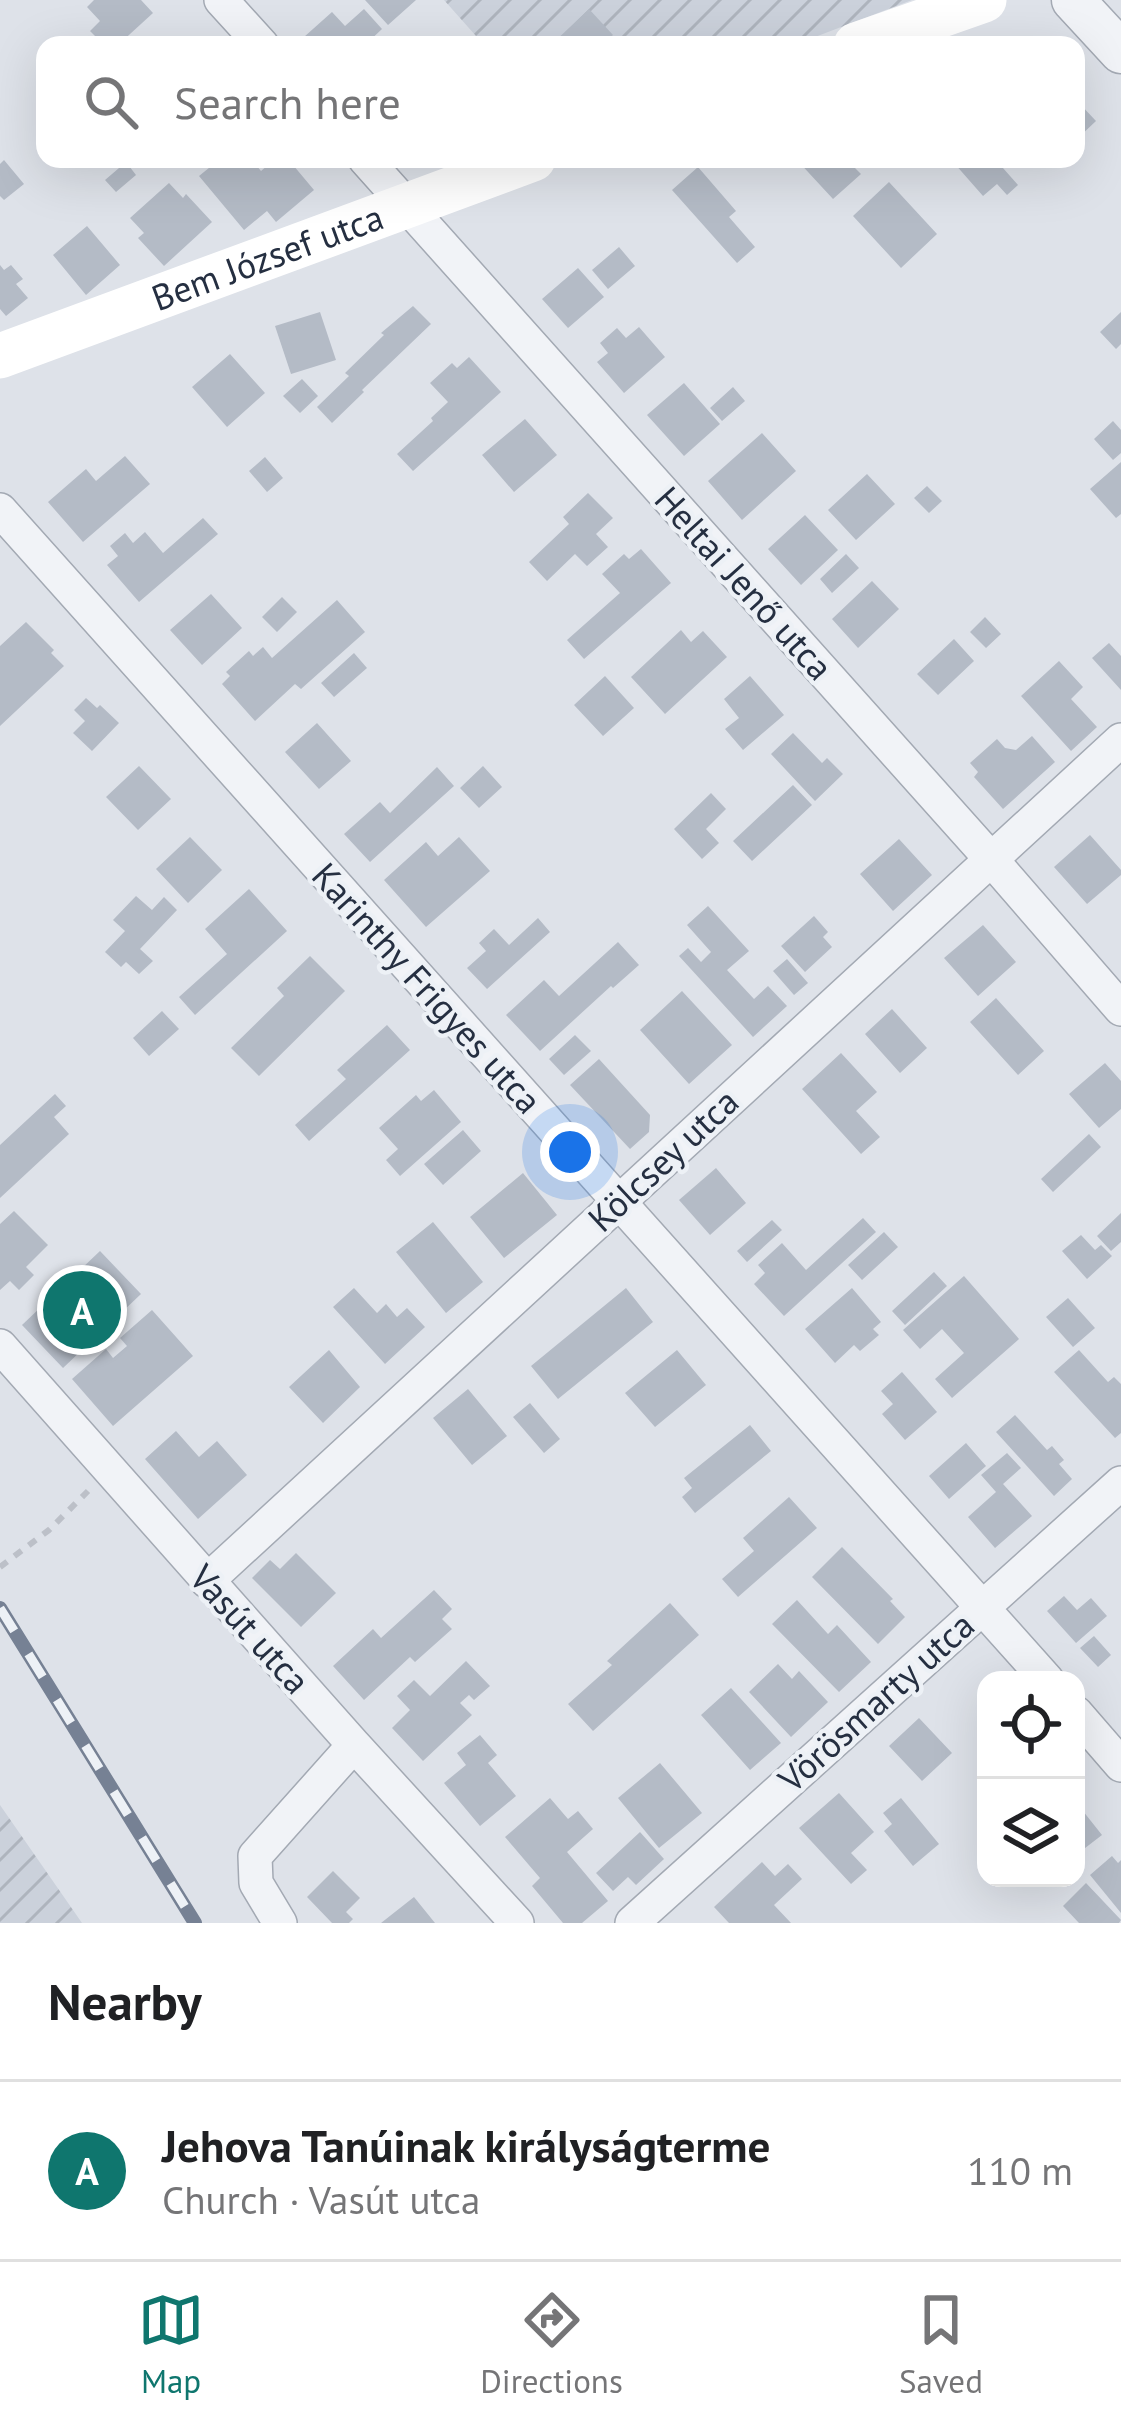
<!DOCTYPE html>
<html lang="en">
<head>
<meta charset="utf-8">
<style>
	:root { --surface:#fff; --page:#f6f6f6; --text:#202124; --muted:#757577; --line:#e0e0e0; --accent:#0f766e }
	body { margin:0; font-family:"PT Sans",sans-serif; background:var(--page); color:var(--text) }
	.controls { position:absolute; right:36px; bottom:36px; display:grid; overflow:hidden; border-radius:24px; box-shadow:0 12px 48px #0002 }
	.controls button { width:108px; height:108px; display:grid; place-items:center; padding:0; border:0; border-bottom:3px solid var(--line); background:var(--surface); color:var(--text); font:60px sans-serif }
	.you { position:absolute; left:570px; top:1152px; width:42px; height:42px; margin:-30px; border:9px solid #fff; border-radius:50%; background:#1a73e8; box-shadow:0 0 0 18px #1a73e833 }
	.badge { display:grid; place-items:center; width:78px; height:78px; border-radius:50%; background:var(--accent); color:#fff; font-size:39px; font-weight:700 }
	.pin { position:absolute; translate:-50% -50%; border:6px solid #fff; box-shadow:0 3px 12px #0006 }
	.list { margin:0; padding:0; list-style:none }
	h2 { display:flex; justify-content:space-between; align-items:center; height:156px; margin:0; padding:0 48px; font-size:51px }
	h2 small { font-size:39px; font-weight:400; color:var(--muted) }
	.list li { display:grid; grid-template-columns:78px 1fr auto; gap:36px; align-items:center; box-sizing:border-box; height:180px; padding:0 48px; border-top:3px solid var(--line) }
	.list b { display:block; font-size:45px; white-space:nowrap }
	.list p { margin:0; font-size:39px; white-space:nowrap; color:var(--muted) }
	.list em { font-size:39px; font-style:normal; color:var(--muted) }
	.icon { flex:none; width:66px; height:66px; fill:none; stroke:currentColor; stroke-width:2; stroke-linecap:round; stroke-linejoin:round }
	.map { position:relative; flex:none; width:1121px; height:1923px; overflow:hidden }
	.search { position:absolute; background:var(--surface); box-shadow:0 12px 48px #0002; left:36px; right:36px; top:36px; height:132px; display:flex; align-items:center; gap:30px; box-sizing:border-box; padding:0 42px; border-radius:24px; color:var(--muted); font-size:45px }
	.sheet { height:336px; background:var(--surface) }
	nav { display:flex; justify-content:space-around; align-items:center; box-sizing:border-box; height:168px; border-top:3px solid var(--line); background:var(--surface); font-size:33px; color:var(--muted) }
	nav a { display:grid; justify-items:center; gap:6px }
	nav .on { color:var(--accent) }
	.map>svg:first-child { display:block }
	.industrial { fill:url(#industrial-furrows) }
	.building { fill:#b4bbc6 }
	.lines { fill:none; stroke-linecap:round; stroke-linejoin:round }
	.minor-casing { stroke:#a3a9b3; stroke-width:36 }
	.tertiary-casing { stroke:#a3a9b3; stroke-width:45 }
	.path { stroke:#bcc0c8; stroke-width:6; stroke-dasharray:9 9; stroke-linecap:butt }
	.minor { stroke:#f1f3f7; stroke-width:33 }
	.tertiary { stroke:#f1f3f7; stroke-width:42 }
	.secondary { stroke:#fff; stroke-width:45 }
	.rail-casing { stroke:#768194; stroke-width:14 }
	.rail { stroke:#edf1f6; stroke-width:9; stroke-dasharray:27; stroke-linecap:butt }
	.labels { text-anchor:middle; stroke-width:9; stroke-linejoin:round; paint-order:stroke }
	.street-label { font-size:36px; fill:#252f41; stroke:#edf1f6 }
</style>
</head>
<body>
<div class="map">
<svg width="1121" height="1923" viewBox="0 0 1121 1923">
	<defs>
		<pattern id="industrial-furrows" width="10" height="10" patternUnits="userSpaceOnUse" patternTransform="scale(3)"><rect width="10" height="10" fill="#cbd1db"/><path d="M-1 1l2-2M0 10L10 0M9 11l2-2" fill="none" stroke="#aeb4bd"/></pattern>
	</defs>
	<rect width="100%" height="100%" fill="#dee2e9"/>
	<path class="industrial" d="M444,0H912L794,45H484Z
		M0,1805L82,1923H0Z"/>
	<path class="building" d="M94,0H141L153,13L118,45H92L98,39L90,31L100,21L87,7Z
		M365,0H416L388,25Z
		M364,9L382,29L365,45H311L304,37L332,12L345,26Z
		M589,9L613,35L602,45H551Z
		M1076,91L1084,100L1080,104L1096,121L1076,140Z
		M220,159H223L230,168L241,159H251L261,171L275,159H288L314,190L276,222L267,211L244,230L199,176Z
		M796,159H860L853,166L861,174L833,199Z
		M959,159H995L1018,185L1007,195L997,184L983,196L954,163Z
		M4,160L24,184L4,200L0,196V164Z
		M126,162L136,175L116,192L105,180Z
		M698,167L736,211L729,217L755,247L737,263L672,190Z
		M889,182L937,234L901,268L853,216Z
		M169,183L183,198L186,194L212,222L164,266L138,238L144,233L130,218Z
		M87,226L120,265L86,295L53,255Z
		M619,247L635,266L608,289L592,270Z
		M0,265L4,270L11,265L23,279L16,284L28,298L6,316L0,309Z
		M578,268L604,297L568,328L542,299Z
		M413,306L431,324L362,390L364,392L332,423L317,407L349,376L345,373L384,335L381,333Z
		M320,312L336,360L291,374L275,326Z
		M1121,312V344L1116,349L1100,332Z
		M639,327L665,357L624,393L597,362L608,353L600,343L617,328L626,338Z
		M230,354L265,393L227,427L192,387Z
		M469,357L501,392L413,471L397,454L433,421L431,418L448,402L430,383L452,363L457,368Z
		M302,379L318,396L300,413L283,396Z
		M684,383L720,424L684,456L647,415Z
		M733,387L745,401L722,421L710,408Z
		M525,419L557,455L514,492L482,455Z
		M1113,421L1121,430V453L1113,460L1094,439Z
		M762,433L796,471L742,520L708,481Z
		M125,456L150,484L83,542L48,502L86,469L96,481Z
		M265,457L283,478L267,492L249,471Z
		M1121,462V514L1116,518L1090,489Z
		M867,474L895,504L856,540L828,510Z
		M927,486L942,501L929,513L914,498Z
		M588,493L613,518L596,534L608,547L587,566L575,554L547,581L529,562L569,524L563,517Z
		M805,515L838,550L801,585L768,549Z
		M203,518L218,534L139,602L107,565L118,556L110,546L125,533L133,543L145,532L163,553Z
		M641,549L671,583L584,659L567,640L620,593L602,574L624,554L629,559Z
		M846,554L859,568L832,593L820,579Z
		M872,581L899,609L858,648L832,619Z
		M211,594L242,628L202,665L170,630Z
		M282,597L297,612L277,632L262,617Z
		M337,600L365,632L301,689L295,684L255,721L222,684L230,676L226,672L249,651L253,656L263,647L272,658Z
		M985,617L1001,634L986,648L970,632Z
		M26,622L54,650L51,653L64,666L0,726V646Z
		M681,630L691,642L703,631L727,657L665,714L631,677Z
		M954,639L974,661L938,695L917,674Z
		M1109,643L1121,656V690L1092,658Z
		M354,653L367,668L334,697L321,683Z
		M1059,661L1083,687L1071,699L1097,727L1071,751L1021,696Z
		M605,676L634,708L603,736L574,705Z
		M750,676L784,715L743,750L725,729L739,718L724,699Z
		M86,698L97,708L100,705L119,723L92,751L73,733L85,721L74,710Z
		M317,723L351,761L319,789L285,752Z
		M793,733L822,763L827,758L843,774L815,801L771,754Z
		M1032,736L1055,762L1003,809L974,777L978,772L970,763L997,739L1005,748L1016,750Z
		M139,766L171,799L138,830L106,797Z
		M483,766L502,787L479,808L460,788Z
		M437,767L454,786L370,862L344,834L380,802L390,813Z
		M793,785L812,805L752,861L733,841Z
		M711,793L726,809L706,829L719,843L702,859L674,829Z
		M1090,835L1121,870V875L1087,904L1054,867Z
		M190,837L222,870L188,903L156,869Z
		M459,837L490,871L426,927L384,880L426,842L438,856Z
		M899,839L932,875L893,911L860,874Z
		M249,889L287,931L195,1015L179,997L227,954L205,929Z
		M136,896L152,910L164,897L177,910L140,949L153,961L139,974L126,962L121,967L105,952L125,931L113,920Z
		M708,906L749,951L727,970L754,999L768,986L787,1006L753,1037L679,956L688,948L701,962L711,952L687,925Z
		M814,916L828,932L823,937L832,947L805,972L781,946Z
		M538,918L550,932L487,989L467,968L486,951L479,943L494,929L509,945Z
		M983,925L1016,962L978,996L944,958Z
		M618,942L639,965L613,988L611,986L540,1051L506,1015L544,980L559,996Z
		M310,956L345,991L259,1076L231,1048L284,996L277,988Z
		M787,959L808,983L794,995L773,971Z
		M682,991L732,1045L689,1084L640,1030Z
		M996,998L1044,1051L1018,1075L970,1022Z
		M892,1009L927,1048L900,1073L865,1034Z
		M162,1011L179,1029L149,1056L133,1038Z
		M387,1025L410,1050L309,1141L295,1125L346,1079L337,1070Z
		M575,1035L591,1051L564,1075L549,1059Z
		M841,1053L877,1092L856,1111L880,1137L861,1154L802,1089Z
		M599,1059L650,1115L649,1132L630,1149L570,1085Z
		M1105,1063L1121,1081V1109L1099,1128L1069,1094Z
		M434,1090L461,1122L400,1176L386,1160L398,1149L379,1128L416,1095L421,1101Z
		M55,1094L66,1106L54,1117L69,1134L0,1198V1145Z
		M463,1130L481,1151L443,1185L424,1164Z
		M1089,1134L1101,1147L1053,1192L1041,1179Z
		M716,1168L746,1203L710,1235L679,1200Z
		M523,1173L557,1215L504,1258L470,1217Z
		M14,1211L48,1245L26,1267L34,1275L19,1290L10,1281L0,1290V1224Z
		M1121,1213V1242L1111,1251L1097,1236Z
		M863,1218L876,1232L784,1316L754,1284L765,1273L758,1265L782,1243L806,1270Z
		M772,1220L782,1230L747,1262L737,1251Z
		M433,1222L483,1282L446,1313L396,1252Z
		M884,1232L898,1247L862,1280L848,1265Z
		M1081,1235L1095,1250L1101,1245L1112,1256L1087,1279L1062,1251Z
		M100,1251L141,1294L63,1368L22,1325Z
		M934,1272L947,1286L905,1325L892,1311Z
		M964,1276L1019,1339L952,1398L935,1379L964,1353L942,1329L920,1349L903,1330Z
		M354,1288L377,1313L386,1304L397,1317L407,1308L425,1327L385,1364L333,1307Z
		M626,1288L653,1322L558,1399L531,1366Z
		M852,1288L881,1322L873,1329L879,1335L860,1351L854,1345L835,1363L805,1329Z
		M1068,1298L1095,1328L1073,1347L1046,1317Z
		M152,1310L193,1356L113,1426L72,1379L106,1349L113,1358L127,1346L120,1338Z
		M329,1350L360,1387L323,1423L289,1387Z
		M677,1350L706,1385L655,1427L625,1393Z
		M1079,1350L1108,1382L1114,1377L1121,1384V1433L1115,1438L1054,1372Z
		M902,1372L937,1412L905,1440L882,1414L893,1404L881,1391Z
		M468,1389L507,1436L472,1465L433,1418Z
		M530,1403L560,1439L544,1453L513,1417Z
		M1015,1415L1047,1450L1052,1446L1064,1460L1059,1464L1072,1479L1054,1496L996,1432Z
		M750,1425L771,1451L695,1513L682,1497L692,1488L684,1478Z
		M176,1431L199,1457L217,1441L247,1475L198,1519L145,1459Z
		M966,1443L986,1466L949,1499L929,1476Z
		M1007,1453L1021,1468L1003,1484L1032,1516L995,1548L968,1517L996,1492L981,1475Z
		M789,1497L817,1528L738,1597L722,1579L754,1551L743,1538Z
		M842,1547L893,1599L890,1601L905,1617L878,1644L812,1577Z
		M296,1553L336,1593L301,1627L252,1578L270,1560L280,1569Z
		M434,1590L452,1609L442,1619L452,1629L415,1662L410,1657L364,1700L333,1666L373,1629L381,1638Z
		M1064,1596L1077,1610L1091,1598L1107,1616L1076,1643L1047,1611Z
		M797,1600L828,1634L837,1625L871,1662L839,1692L772,1624Z
		M670,1603L699,1635L593,1731L568,1704L612,1665L607,1661Z
		M1094,1636L1111,1655L1098,1667L1080,1648Z
		M466,1661L490,1686L474,1700L469,1695L460,1703L472,1715L423,1761L392,1728L410,1710L397,1696L414,1680L430,1696Z
		M778,1664L792,1679L799,1671L828,1702L791,1737L749,1692Z
		M731,1688L781,1743L750,1770L701,1715Z
		M919,1718L952,1753L922,1781L889,1746Z
		M480,1735L497,1755L488,1763L516,1796L480,1826L444,1783L466,1765L457,1753Z
		M660,1763L702,1813L659,1848L618,1798Z
		M839,1793L874,1832L851,1853L867,1870L851,1884L799,1828Z
		M550,1798L568,1819L578,1811L593,1829L567,1852L608,1901L582,1923H563L532,1886L540,1878L505,1837Z
		M901,1798L939,1844L913,1866L884,1831L892,1824L883,1813Z
		M1079,1806L1102,1835L1076,1855V1808Z
		M640,1832L664,1859L636,1885L628,1877L613,1891L596,1873Z
		M1112,1856L1118,1863L1121,1860V1913L1090,1875Z
		M762,1862L775,1876L788,1864L802,1879L774,1905L791,1923H729L714,1907Z
		M333,1871L360,1898L346,1912L353,1919L349,1923H332L307,1897Z
		M1086,1883L1121,1920L1119,1923H1079L1063,1906Z
		M414,1897L435,1923H381Z"/>
	<g class="lines">
		<defs>
			<path id="minor" d="M221,0L262,45
				M365,159L990,858L1121,1009
				M0,510L1047,1680
				M0,1346L354,1745L255,1856L256,1883L280,1923
				M207,1581L1121,740
				M1076,1713L1121,1765
				M354,1745L517,1923
				M632,1923L1121,1483"/>
			<path id="tertiary" d="M1073,0L1121,52"/>
		</defs>
		<use href="#minor" class="minor-casing"/>
		<use href="#tertiary" class="tertiary-casing"/>
		<path class="path" d="M0,1567L49,1530L88,1491"/>
		<use href="#minor" class="minor"/>
		<use href="#tertiary" class="tertiary"/>
		<g class="secondary">
			<path d="M856,45L984,0"/>
			<path id="s1" d="M0,356L533,159"/>
		</g>
		<defs>
			<path id="rail" d="M0,1608L195,1923"/>
		</defs>
		<use href="#rail" class="rail-casing"/>
		<use href="#rail" class="rail"/>
	</g>
	<g class="labels">
		<g class="street-label">
			<text dy="13" stroke="none"><textPath href="#s1" startOffset="285">Bem József utca</textPath></text>
			<text transform="translate(744 583) rotate(48)" y="13">Heltai Jenő utca</text>
			<text transform="translate(427 988) rotate(48)" y="13">Karinthy Frigyes utca</text>
			<text transform="translate(663 1160) rotate(-43)" y="13">Kölcsey utca</text>
			<text transform="translate(250 1629) rotate(48)" y="13">Vasút utca</text>
			<text transform="translate(876 1702) rotate(-42)" y="13">Vörösmarty utca</text>
		</g>
	</g>
</svg>
<div class="controls">
<button><svg class="icon" aria-label="locate" viewBox="0 0 24 24"><circle cx="12" cy="12" r="6"/><path d="M12 2v4M12 18v4M2 12h4M18 12h4"/></svg></button>
<button><svg class="icon" aria-label="layers" viewBox="0 0 24 24"><path d="M12 4l9 5-9 5-9-5zM3 14l9 5 9-5"/></svg></button>
</div>
<div class="you"></div>
<div class="pin badge" style="left:82px;top:1310px">A</div>
<div class="search"><svg class="icon" aria-label="search" viewBox="0 0 24 24"><circle cx="10" cy="10" r="6"/><path d="M15 15l6 6"/></svg>Search here</div>
</div>
<section class="sheet">
<h2>Nearby<small></small></h2>
<ul class="list">
<li><span class="badge">A</span><div><b>Jehova Tanúinak királyságterme</b><p>Church · Vasút utca</p></div><em>110 m</em></li>
</ul>
</section>
<nav>
<a class="on"><svg class="icon" aria-label="map" viewBox="0 0 24 24"><path d="M3 6l6-2 6 2 6-2v14l-6 2-6-2-6 2zM9 4v14M15 6v14"/></svg>Map</a>
<a><svg class="icon" aria-label="directions" viewBox="0 0 24 24"><path d="M12 3l9 9-9 9-9-9zM9 14v-3h6M13 9l2 2-2 2"/></svg>Directions</a>
<a><svg class="icon" aria-label="saved" viewBox="0 0 24 24"><path d="M7 4h10v16l-5-4-5 4z"/></svg>Saved</a>
</nav>
</body>
</html>
